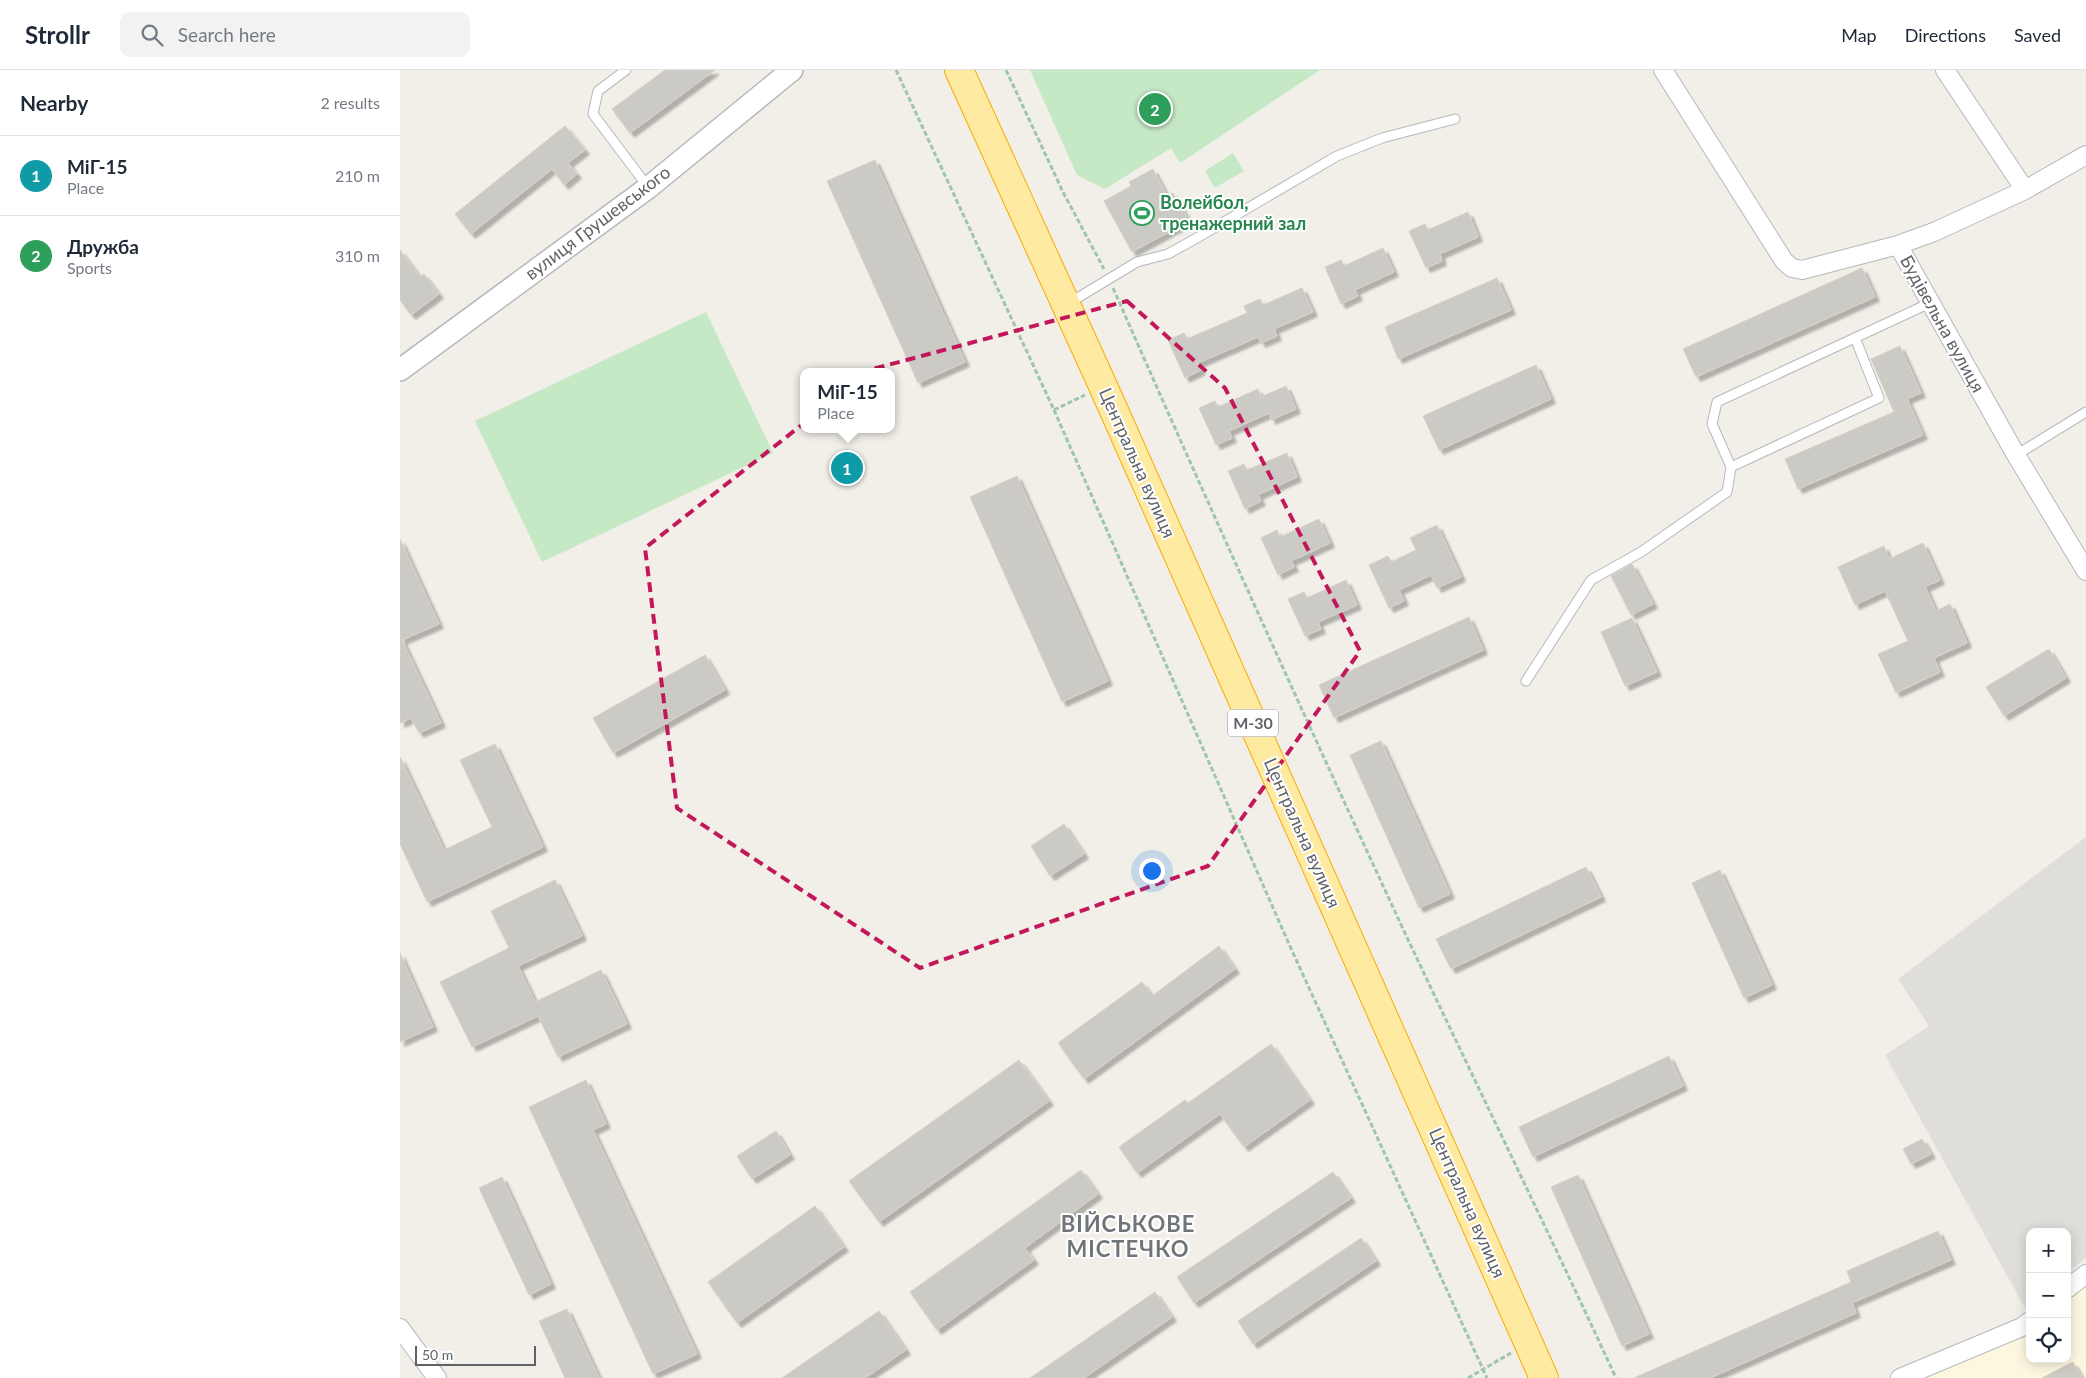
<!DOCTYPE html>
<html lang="en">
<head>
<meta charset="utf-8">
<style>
	:root { --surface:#fff; --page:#f2f2f3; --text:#1f2937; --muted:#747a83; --line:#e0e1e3; --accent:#ea4335 }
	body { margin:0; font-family:Lato,sans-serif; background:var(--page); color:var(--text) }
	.controls { position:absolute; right:15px; bottom:15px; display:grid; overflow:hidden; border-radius:10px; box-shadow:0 2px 12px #0003 }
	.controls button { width:45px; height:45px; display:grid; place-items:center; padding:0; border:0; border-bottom:1px solid var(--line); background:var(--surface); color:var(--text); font:25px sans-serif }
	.scale { position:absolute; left:15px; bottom:12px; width:121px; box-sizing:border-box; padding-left:5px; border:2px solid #5f6368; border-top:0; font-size:14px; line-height:18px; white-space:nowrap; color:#5f6368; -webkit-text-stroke:4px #fff; paint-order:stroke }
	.you { position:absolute; left:751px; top:800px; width:18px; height:18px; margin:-12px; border:4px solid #fff; border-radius:50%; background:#1a73e8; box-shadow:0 0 0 8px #1a73e833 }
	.badge { display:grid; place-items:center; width:32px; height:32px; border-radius:50%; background:var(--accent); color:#fff; font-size:16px; font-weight:700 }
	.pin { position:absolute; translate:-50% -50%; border:2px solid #fff; box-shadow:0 1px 5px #0006 }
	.popup { position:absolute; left:400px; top:298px; width:95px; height:65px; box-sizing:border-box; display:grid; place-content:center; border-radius:10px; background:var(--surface); filter:drop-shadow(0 1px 4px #0005); font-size:16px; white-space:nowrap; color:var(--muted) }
	.popup b { font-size:19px; color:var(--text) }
	.popup::after { content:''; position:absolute; left:50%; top:100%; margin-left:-10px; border:10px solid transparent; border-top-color:var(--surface) }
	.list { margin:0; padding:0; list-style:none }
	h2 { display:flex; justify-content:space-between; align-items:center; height:65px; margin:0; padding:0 20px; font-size:21px }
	h2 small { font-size:16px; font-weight:400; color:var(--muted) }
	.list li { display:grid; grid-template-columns:32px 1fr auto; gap:15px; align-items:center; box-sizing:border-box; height:80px; padding:0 20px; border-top:1px solid var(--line) }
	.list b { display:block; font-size:19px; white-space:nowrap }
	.list p { margin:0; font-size:16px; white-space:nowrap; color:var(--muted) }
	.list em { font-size:16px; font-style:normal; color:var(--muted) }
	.icon { flex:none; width:28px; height:28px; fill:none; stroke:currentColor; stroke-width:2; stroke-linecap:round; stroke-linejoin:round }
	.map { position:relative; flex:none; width:1686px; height:1308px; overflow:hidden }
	header { display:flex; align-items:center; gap:30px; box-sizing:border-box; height:70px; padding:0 25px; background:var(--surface); border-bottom:1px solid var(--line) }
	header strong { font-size:24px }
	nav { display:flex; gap:28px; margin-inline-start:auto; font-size:18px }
	.search { width:350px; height:45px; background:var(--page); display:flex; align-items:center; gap:12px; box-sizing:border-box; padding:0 18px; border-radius:10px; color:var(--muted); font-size:19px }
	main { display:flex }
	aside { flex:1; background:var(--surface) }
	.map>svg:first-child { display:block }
	.commercial { fill:#fef7e0 }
	.industrial { fill:#e0deda }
	.green { fill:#c5e8c5 }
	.building { fill:#cccac5; stroke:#d6d1c6; filter:url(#shadow) }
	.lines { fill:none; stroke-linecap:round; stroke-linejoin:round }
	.service-casing { stroke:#b5b8bc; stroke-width:11 }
	.minor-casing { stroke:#b5b8bc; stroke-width:20 }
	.tertiary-casing { stroke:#b5b8bc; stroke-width:24 }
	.trunk-casing { stroke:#f9ab00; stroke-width:30 }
	.path { stroke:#9cc7a9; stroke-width:3; stroke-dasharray:5 2.5; stroke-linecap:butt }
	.service { stroke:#fff; stroke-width:9 }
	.minor { stroke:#fff; stroke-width:18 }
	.tertiary { stroke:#fff; stroke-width:21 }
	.trunk { stroke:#feeaa1; stroke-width:28 }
	.marked { fill:none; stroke:#c2185b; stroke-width:4; stroke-dasharray:10 6; stroke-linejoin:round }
	.labels { text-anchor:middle; stroke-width:4; stroke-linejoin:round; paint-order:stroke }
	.shield { fill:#fff; stroke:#8f9295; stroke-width:1 }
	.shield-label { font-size:16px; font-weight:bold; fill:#5f6368 }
	.leisure-label { font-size:18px; font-weight:bold; fill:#27864d; stroke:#fff; text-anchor:start }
	.street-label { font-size:18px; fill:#5f6368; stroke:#fff }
	.district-label { font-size:22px; font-weight:bold; letter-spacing:1px; fill:#70757a; stroke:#fff }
</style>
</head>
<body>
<header>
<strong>Strollr</strong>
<div class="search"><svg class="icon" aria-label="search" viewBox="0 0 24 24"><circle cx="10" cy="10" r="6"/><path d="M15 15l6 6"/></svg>Search here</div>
<nav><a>Map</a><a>Directions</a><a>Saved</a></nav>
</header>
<main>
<aside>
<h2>Nearby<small>2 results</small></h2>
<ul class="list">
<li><span class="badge" style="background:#0f9aa8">1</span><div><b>МіГ-15</b><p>Place</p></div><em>210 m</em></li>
<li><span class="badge" style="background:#2e9e5b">2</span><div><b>Дружба</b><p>Sports</p></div><em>310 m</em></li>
</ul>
</aside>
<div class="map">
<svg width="1686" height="1308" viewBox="0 0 1686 1308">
	<defs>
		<filter id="shadow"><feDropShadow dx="4.5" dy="4.5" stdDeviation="1" flood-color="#0004"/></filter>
	</defs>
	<rect width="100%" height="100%" fill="#f1efe8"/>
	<path class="commercial" d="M1686,1204V1308H1500L1630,1251V1289H1667V1219Z"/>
	<path class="industrial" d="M1686,767V1188L1667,1203V1162H1630V1234L1625,1238L1485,985L1529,956L1498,909Z"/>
	<path class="green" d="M630,0H920L780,93L771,78L705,119L677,105Z
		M833,83L844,101L815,118L805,101Z
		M306,242L373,383L142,492L75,351Z"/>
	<path class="building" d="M265,0H315L230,63L212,39Z
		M165,56L185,80L168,93L177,104L164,115L152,99L71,164L55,144Z
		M475,90L565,292L518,313L427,111Z
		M753,99L767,126L773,123L789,151L732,182L704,131L731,116L729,112Z
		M1068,142L1078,167L1040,184L1042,191L1026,198L1009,161L1025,154L1028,160Z
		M983,178L994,202L955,220L958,226L941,234L925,197L941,190L944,196Z
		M0,180L20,207L24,204L39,224L11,245L0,230Z
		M1462,198L1475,227L1296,307L1283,279Z
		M1097,208L1111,240L998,289L985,257Z
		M902,218L913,242L874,259L877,266L861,273L858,267L798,293L801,300L785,308L768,270L784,263L787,269L847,243L844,236L860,229L863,235Z
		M1500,276L1521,323L1507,329L1523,365L1398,419L1385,389L1494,342L1471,289Z
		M1136,295L1151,329L1039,380L1023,346Z
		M886,316L896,339L871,350L869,343L829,361L832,368L816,375L799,338L815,331L818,337L858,319L861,327Z
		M887,383L897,407L858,425L861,431L845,439L828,401L844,394L847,400Z
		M617,406L708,611L662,632L570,427Z
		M919,449L930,473L891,491L894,497L878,505L861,468L877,460L880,467Z
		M1037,455L1061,507L1037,518L1031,505L999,520L1004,531L989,538L969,495L988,486L991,492L1016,480L1010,468Z
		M0,469L39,554L2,570L41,653L19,663L11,648L0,653Z
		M1523,473L1540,510L1525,517L1536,541L1550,534L1567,573L1534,588L1540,602L1496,623L1478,584L1508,571L1485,521L1455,535L1438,497L1484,476L1489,489Z
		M1232,494L1253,534L1231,545L1211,506Z
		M946,510L957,535L918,552L921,559L905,566L888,529L904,522L907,528Z
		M1069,547L1083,580L934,648L919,615Z
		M1232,548L1257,602L1225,616L1201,562Z
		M1649,579L1666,608L1604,646L1586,617Z
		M305,585L325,620L213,683L193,648Z
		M981,671L1050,824L1019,838L950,685Z
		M95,674L143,777L27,832L0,774V687L44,780L92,757L60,690Z
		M664,754L684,784L650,806L631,776Z
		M1186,797L1201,827L1051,899L1036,869Z
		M1320,800L1372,915L1344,928L1292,813Z
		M155,810L182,866L118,896L135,932L201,900L227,954L158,987L138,946L72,977L40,912L109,878L91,841Z
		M819,876L835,899L684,1009L658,973L742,912L752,926Z
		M0,883L33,957L0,972Z
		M871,974L910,1030L844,1077L820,1044L737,1103L719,1077L785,1030L788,1033Z
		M1269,986L1283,1016L1133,1087L1119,1057Z
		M619,990L649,1031L479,1152L449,1111Z
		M186,1010L206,1054L193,1060L297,1284L253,1304L129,1037Z
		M376,1061L390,1085L352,1109L337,1086Z
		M1522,1069L1531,1084L1511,1094L1503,1079Z
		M681,1100L698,1124L625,1178L634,1190L537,1260L510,1222Z
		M933,1102L951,1128L794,1233L777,1207Z
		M1178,1105L1249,1264L1222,1276L1151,1117Z
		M102,1107L151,1214L129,1225L79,1118Z
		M415,1136L444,1177L337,1253L308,1212Z
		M1538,1161L1551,1190L1452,1233L1456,1243L1310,1308H1234L1451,1212L1447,1201Z
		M961,1168L976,1191L853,1274L838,1251Z
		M755,1222L772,1247L684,1308H630Z
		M167,1239L199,1308H165L139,1251Z
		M479,1241L506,1280L465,1308H382Z
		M1673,1292L1682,1308H1642Z"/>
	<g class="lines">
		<defs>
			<path id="service" d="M226,0L198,21L193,44L248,117
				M669,233L737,192L768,184L795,169L937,86L982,68L1055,49
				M1616,385L1686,342
				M1331,397L1479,328L1455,268
				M1126,611L1191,510L1241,482L1327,422L1331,397L1312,354L1317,332L1530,233"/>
			<path id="minor" d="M1263,0L1384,191L1392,198L1402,200L1498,175L1616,385L1686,501
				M1545,0L1625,120L1686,85
				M1498,175L1534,162L1625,120
				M1667,1219L1686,1204
				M0,1258L37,1308
				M1500,1308L1622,1257L1630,1251"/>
			<path id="tertiary" d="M0,300L249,117L392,0"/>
			<path id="trunk" d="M559,0L703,316L1144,1308"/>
		</defs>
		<use href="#service" class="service-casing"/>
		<use href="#minor" class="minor-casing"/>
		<use href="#tertiary" class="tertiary-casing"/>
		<use href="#trunk" class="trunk-casing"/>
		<path class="path" d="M496,0L654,340L685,325
			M606,0L663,122L704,199
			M713,218C808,434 905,648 1004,861C1074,1010 1147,1158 1216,1308
			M654,340L889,874L1087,1308
			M1068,1308L1111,1283"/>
		<use href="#service" class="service"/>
		<use href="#minor" class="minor"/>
		<use href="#tertiary" class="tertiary"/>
		<use href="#trunk" class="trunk"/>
	</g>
	<path class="marked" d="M727,231L825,318L960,581L808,796L520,898L277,738L245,478L473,299Z"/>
	<defs>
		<symbol id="stadium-ring" viewBox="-11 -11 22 22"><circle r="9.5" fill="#fff" stroke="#2e9e5b" stroke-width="1.5"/><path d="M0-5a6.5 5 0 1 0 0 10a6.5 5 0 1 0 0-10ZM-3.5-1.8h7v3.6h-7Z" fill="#2e9e5b"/></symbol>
	</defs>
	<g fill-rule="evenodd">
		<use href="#stadium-ring" x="728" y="129" width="28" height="28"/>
	</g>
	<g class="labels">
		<rect class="shield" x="828" y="639.5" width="50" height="27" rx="4"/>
		<g class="shield-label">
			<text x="853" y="659">М-30</text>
		</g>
		<g class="leisure-label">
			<text x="760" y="139">Волейбол,<tspan x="760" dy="21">тренажерний зал</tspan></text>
		</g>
		<g class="street-label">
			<text transform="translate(198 153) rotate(-37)" y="6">вулиця Грушевського</text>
			<text transform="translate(1542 254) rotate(61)" y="6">Будівельна вулиця</text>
			<text transform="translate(737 393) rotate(66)" y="6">Центральна вулиця</text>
			<text transform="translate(902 763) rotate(66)" y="6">Центральна вулиця</text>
			<text transform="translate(1067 1133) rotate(66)" y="6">Центральна вулиця</text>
		</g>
		<g class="district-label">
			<text x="728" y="1162">ВІЙСЬКОВЕ<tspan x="728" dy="25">МІСТЕЧКО</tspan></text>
		</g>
	</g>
</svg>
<div class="controls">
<button>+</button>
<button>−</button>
<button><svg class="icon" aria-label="locate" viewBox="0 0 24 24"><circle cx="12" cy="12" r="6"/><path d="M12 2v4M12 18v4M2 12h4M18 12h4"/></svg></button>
</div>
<div class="scale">50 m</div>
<div class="you"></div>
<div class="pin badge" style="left:447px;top:398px;background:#0f9aa8">1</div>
<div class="popup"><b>МіГ-15</b>Place</div>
<div class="pin badge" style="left:755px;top:39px;background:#2e9e5b">2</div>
</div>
</main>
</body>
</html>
